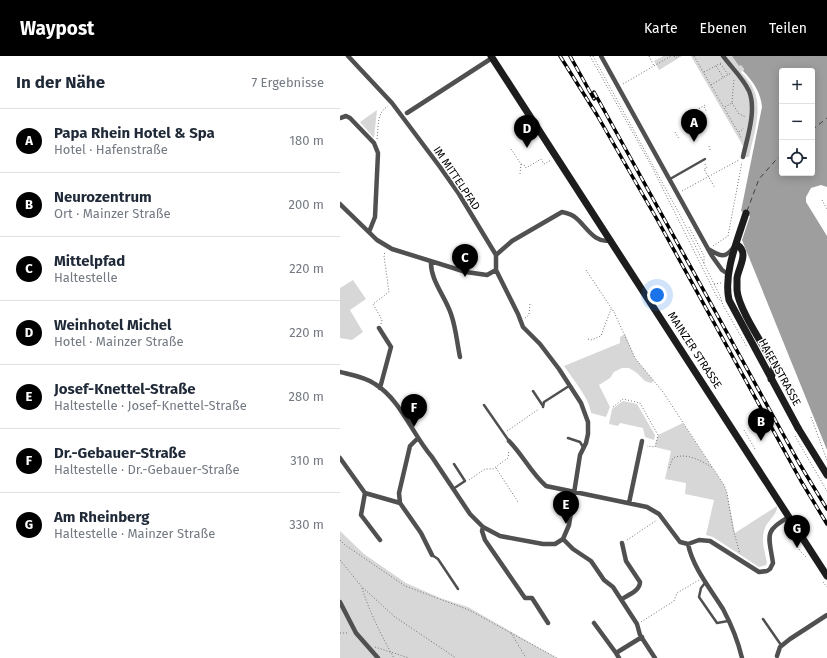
<!DOCTYPE html>
<html lang="de">
<head>
<meta charset="utf-8">
<style>
	:root { --surface:#fff; --page:#f6f6f7; --text:#1f2937; --muted:#747a83; --line:#e0e1e3; --accent:#000 }
	body { margin:0; font-family:"Fira Sans",sans-serif; background:var(--page); color:var(--text) }
	.controls { position:absolute; right:12px; top:12px; display:grid; overflow:hidden; border-radius:4px; box-shadow:0 2px 10px #0003 }
	.controls button { width:36px; height:36px; display:grid; place-items:center; padding:0; border:0; border-bottom:1px solid var(--line); background:var(--surface); color:var(--text); font:20px sans-serif }
	.you { position:absolute; left:317px; top:239px; width:14px; height:14px; margin:-10px; border:3px solid #fff; border-radius:50%; background:#1a73e8; box-shadow:0 0 0 6px #1a73e833 }
	.badge { display:grid; place-items:center; width:26px; height:26px; border-radius:50%; background:var(--accent); color:#fff; font-size:13px; font-weight:700 }
	.pin { position:absolute; translate:-50% -33px; filter:drop-shadow(0 1px 2px #0008) }
	.pin::after { content:''; position:absolute; top:21px; width:14px; height:12px; background:inherit; clip-path:polygon(0 0,100% 0,50% 100%) }
	.list { margin:0; padding:0; list-style:none }
	h2 { display:flex; justify-content:space-between; align-items:center; height:52px; margin:0; padding:0 16px; font-size:17px }
	h2 small { font-size:13px; font-weight:400; color:var(--muted) }
	.list li { display:grid; grid-template-columns:26px 1fr auto; gap:12px; align-items:center; box-sizing:border-box; height:64px; padding:0 16px; border-top:1px solid var(--line) }
	.list b { display:block; font-size:15px; white-space:nowrap }
	.list p { margin:0; font-size:13px; white-space:nowrap; color:var(--muted) }
	.list em { font-size:13px; font-style:normal; color:var(--muted) }
	.icon { flex:none; width:22px; height:22px; fill:none; stroke:currentColor; stroke-width:2; stroke-linecap:round; stroke-linejoin:round }
	.map { position:relative; flex:none; width:487px; height:602px; overflow:hidden }
	header { display:flex; align-items:center; gap:24px; box-sizing:border-box; height:56px; padding:0 20px; background:var(--accent); color:#fff }
	header strong { font-size:19px }
	nav { display:flex; gap:22px; margin-inline-start:auto; font-size:14px }
	main { display:flex }
	aside { flex:1; background:var(--surface) }
	.map>svg:first-child { display:block }
	.green { fill:#d7d7d7 }
	.water { fill:#9e9e9e; fill-rule:evenodd }
	.lines { fill:none; stroke-linecap:round; stroke-linejoin:round }
	.ferry { stroke:#3f3f3f; stroke-width:1; stroke-dasharray:5 4; stroke-linecap:butt }
	.path { stroke:#727272; stroke-width:1; stroke-dasharray:1 2; stroke-linecap:butt }
	.lane { stroke:#505050; stroke-width:2.5 }
	.street { stroke:#505050; stroke-width:4.5 }
	.secondary { stroke:#1d1d1d; stroke-width:7 }
	.rail-casing { stroke:#000; stroke-width:3.5 }
	.rail { stroke:#fff; stroke-width:2; stroke-dasharray:6; stroke-linecap:butt }
	.secondary-bridge { stroke:#1d1d1d; stroke-width:7 }
	.labels { text-anchor:middle; stroke-width:3; stroke-linejoin:round; paint-order:stroke }
	.street-label { font-size:11px; fill:#000; stroke:#fff }
</style>
</head>
<body>
<header>
<strong>Waypost</strong>
<nav><a>Karte</a><a>Ebenen</a><a>Teilen</a></nav>
</header>
<main>
<aside>
<h2>In der Nähe<small>7 Ergebnisse</small></h2>
<ul class="list">
<li><span class="badge">A</span><div><b>Papa Rhein Hotel &amp; Spa</b><p>Hotel · Hafenstraße</p></div><em>180 m</em></li>
<li><span class="badge">B</span><div><b>Neurozentrum</b><p>Ort · Mainzer Straße</p></div><em>200 m</em></li>
<li><span class="badge">C</span><div><b>Mittelpfad</b><p>Haltestelle</p></div><em>220 m</em></li>
<li><span class="badge">D</span><div><b>Weinhotel Michel</b><p>Hotel · Mainzer Straße</p></div><em>220 m</em></li>
<li><span class="badge">E</span><div><b>Josef-Knettel-Straße</b><p>Haltestelle · Josef-Knettel-Straße</p></div><em>280 m</em></li>
<li><span class="badge">F</span><div><b>Dr.-Gebauer-Straße</b><p>Haltestelle · Dr.-Gebauer-Straße</p></div><em>310 m</em></li>
<li><span class="badge">G</span><div><b>Am Rheinberg</b><p>Haltestelle · Mainzer Straße</p></div><em>330 m</em></li>
</ul>
</aside>
<div class="map">
<svg width="487" height="602" viewBox="0 0 487 602">
	<rect width="100%" height="100%" fill="#fff"/>
	<path class="green" d="M323,0H342L319,14L314,5Z
		M351,0H392L399,9H401L404,13L401,16C406,22 411,27 414,34C423,55 413,80 409,101H403L401,100L403,90Z
		M37,54L34,82L20,66Z
		M13,224L26,243L10,254L23,276L12,284L0,282V232Z
		M285,278L295,302L314,325L311,327L305,325L297,317L289,312H282L274,316L270,322L259,329L270,351L266,361L251,357C250,343 232,322 224,310L280,287V281Z
		M283,345L297,348L315,379L314,384L305,381L303,372L280,367L278,370L269,368L272,353Z
		M343,367L384,429L387,437L395,477L437,450C438,459 426,465 424,475C421,485 425,496 427,507L426,509L419,511L373,481L366,479L374,444L345,438L346,427L325,423L331,395L315,391L318,379Z
		M0,475L24,498L66,527L100,542L128,551L217,602H0Z"/>
	<path class="water" d="M392,0H487V131L481,129L471,132L466,141V146L487,180V394L402,184L410,160L401,155L422,51C421,37 413,25 403,15L404,13L401,9L399,10ZM442,15H472V117H442Z"/>
	<g class="lines">
		<path class="ferry" d="M472,74L487,62
			M407,155L419,123L435,105L442,99"/>
		<path class="path" d="M250,0L312,111L377,241L382,246
			M253,0L340,159L380,240L383,249L407,291
			M309,0L314,10
			M334,0L335,2L339,0
			M354,0L402,83
			M380,8L383,11L388,19
			M376,10L383,21
			M364,16L381,7
			M283,28L331,0
			M371,29L391,17
			M392,47L399,58L406,61
			M364,51L367,56
			M385,51L392,47L394,23
			M346,60L365,49
			M335,76L339,83
			M399,76L404,72
			M37,83C39,69 36,58 48,50
			M369,90L370,94
			M171,93L181,108L180,118
			M181,108L184,109L186,112L201,103L204,108L211,104
			M365,108L367,112L364,113L375,132
			M342,135L399,104
			M482,144L487,153
			M349,171L364,200V208
			M373,190L388,180L402,106
			M246,214L274,256L295,302L323,336L384,429L387,437L393,473L400,498
			M374,228L381,227
			M185,262L189,259L190,247
			M41,268L42,264L33,248L49,236L44,200L45,195
			M248,283L251,284L261,280L271,253
			M273,351L283,343L300,347L318,379L315,391L307,390
			M471,361L487,404
			M404,374L415,393
			M167,375L199,353
			M455,380L487,435
			M156,412L178,446
			M329,412L333,402C346,396 362,405 373,412
			M129,424L145,413H153L168,402L169,394
			M444,471L461,496L467,502
			M0,484L5,489L65,530L129,554L171,577L186,602
			M287,484L317,464
			M0,504L22,531L55,561L116,602
			M483,526L487,531
			M22,532C30,557 41,579 54,602
			M301,566L334,545L337,537L359,524
			M0,577H9
			M171,577L217,602
			M35,591L69,602"/>
		<path class="lane" d="M330,123L365,103
			M193,335L203,350
			M144,349L169,385
			M203,351L204,346L229,330
			M228,382L240,386L243,391
			M113,433L125,425L114,408
			M92,499L98,503L118,533
			M365,527L361,532L359,541L377,567L388,565
			M423,563L441,589"/>
		<path class="street" d="M261,0L372,200L382,214L388,218
			M383,0C391,11 403,22 409,35C417,54 407,82 403,101
			M67,57L152,2
			M0,62L6,60L10,62L34,87L38,97L35,161L29,176
			M0,148L37,184L52,193L126,216L147,219L156,214
			M368,193C379,199 384,204 393,192
			M156,199L172,185L222,156C227,157 232,158 236,162C246,170 255,189 271,184
			M91,205C90,224 105,240 111,258C116,272 117,287 120,301
			M39,272L51,291L40,332
			M0,316C12,319 25,321 35,328C61,344 72,378 92,401L130,458L143,471L160,480L203,488H215L223,483L229,469L240,399L246,387L248,378V366L241,347L219,313L200,288L183,271L178,258L156,214V199L119,138L100,111L52,47L8,0
			M78,382L70,390L59,437L60,447L81,477L92,499
			M169,385C183,399 191,417 206,430L307,451L319,458L340,486L348,488L359,484L370,485L419,516L427,515L430,513L433,507C429,480 423,475 449,461
			M0,402L25,437L60,447
			M25,437L21,459L40,484
			M289,447L302,385
			M143,471L142,475L145,484L185,542H192L208,567
			M223,483L233,493L251,505L264,524L273,531L297,568L300,579L315,602
			M348,488C353,512 370,532 383,553C391,568 398,585 402,602
			M282,543C288,539 300,535 300,526L286,505L282,487
			M0,546L16,577L38,602
			M254,567L276,597L302,581
			M276,597L279,602
			M437,600L440,591L450,583L487,559"/>
		<path class="secondary" d="M151,0L487,520
			M406,157C398,183 383,217 389,244L458,372
			M396,188C410,196 399,210 397,222C397,226 397,230 397,234C398,252 424,290 433,307L434,311L431,323"/>
		<defs>
			<path id="rail" d="M220,0L257,59L318,165L461,425L487,468
				M230,0L254,43
				M254,36L459,407L487,453"/>
		</defs>
		<use href="#rail" class="rail-casing"/>
		<use href="#rail" class="rail"/>
		<path class="secondary-bridge" d="M458,372L487,419"/>
	</g>
	<g class="labels">
		<g class="street-label">
			<text transform="translate(117 122) rotate(56)" y="4">IM MITTELPFAD</text>
			<text transform="translate(355 294) rotate(57)" y="4">MAINZER STRASSE</text>
			<text transform="translate(440 316) rotate(61)" y="4">HAFENSTRASSE</text>
		</g>
	</g>
</svg>
<div class="controls">
<button>+</button>
<button>−</button>
<button><svg class="icon" aria-label="locate" viewBox="0 0 24 24"><circle cx="12" cy="12" r="6"/><path d="M12 2v4M12 18v4M2 12h4M18 12h4"/></svg></button>
</div>
<div class="you"></div>
<div class="pin badge" style="left:354px;top:86px">A</div>
<div class="pin badge" style="left:421px;top:385px">B</div>
<div class="pin badge" style="left:125px;top:221px">C</div>
<div class="pin badge" style="left:187px;top:92px">D</div>
<div class="pin badge" style="left:226px;top:468px">E</div>
<div class="pin badge" style="left:74px;top:371px">F</div>
<div class="pin badge" style="left:457px;top:492px">G</div>
</div>
</main>
</body>
</html>
